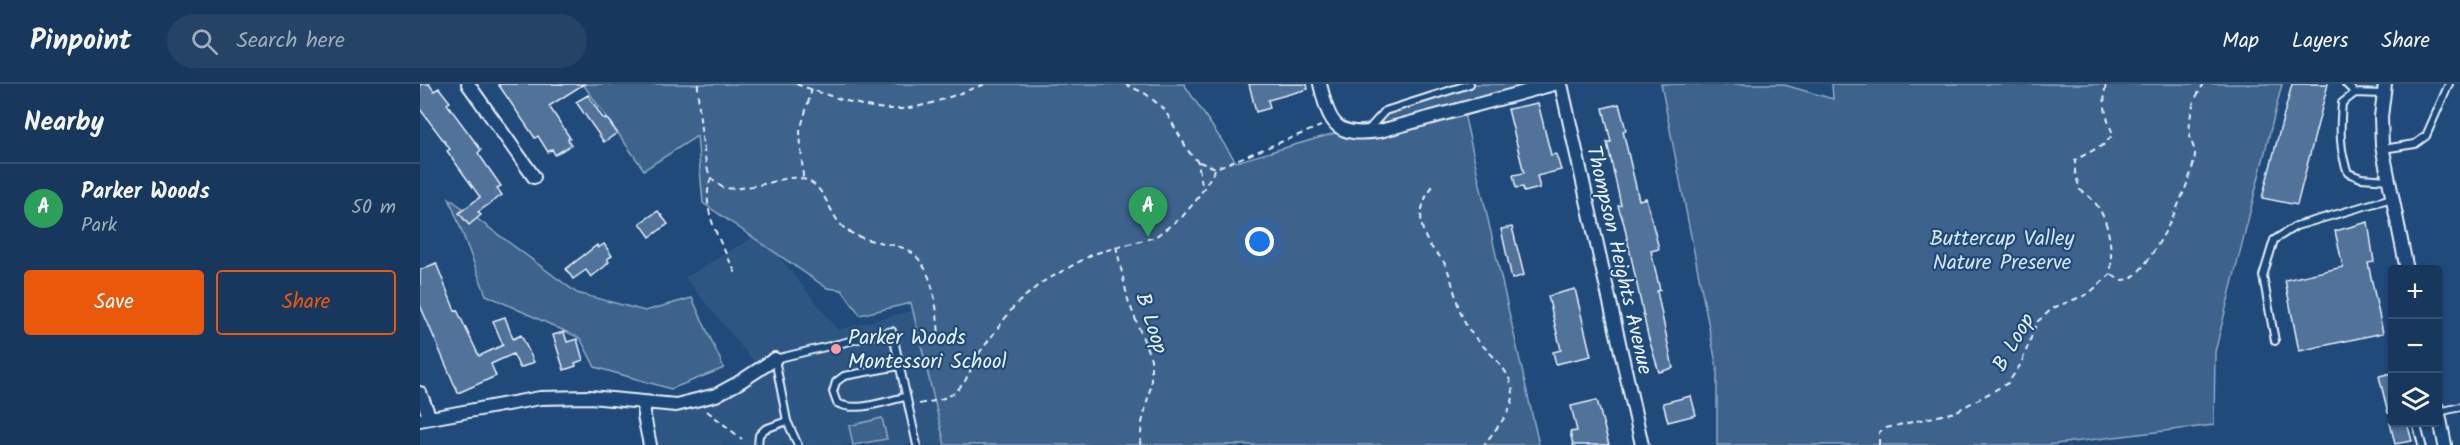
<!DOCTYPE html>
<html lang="en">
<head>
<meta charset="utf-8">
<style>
	:root { --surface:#17385c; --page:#244365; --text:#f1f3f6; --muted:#9eacbb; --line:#365272; --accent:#ea580c }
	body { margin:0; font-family:Kalam,sans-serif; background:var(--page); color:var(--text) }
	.controls { position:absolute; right:18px; bottom:18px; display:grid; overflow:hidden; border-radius:6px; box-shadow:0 2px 4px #0004 }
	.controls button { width:54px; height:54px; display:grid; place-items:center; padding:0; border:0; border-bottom:2px solid var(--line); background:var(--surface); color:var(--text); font:30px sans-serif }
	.you { position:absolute; left:840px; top:158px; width:21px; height:21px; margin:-15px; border:4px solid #fff; border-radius:50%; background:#1a73e8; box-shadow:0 0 0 9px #1a73e833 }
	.badge { display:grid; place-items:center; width:39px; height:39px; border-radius:50%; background:var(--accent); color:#fff; font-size:20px; font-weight:700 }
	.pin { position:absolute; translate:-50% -50px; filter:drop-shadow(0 2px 3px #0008) }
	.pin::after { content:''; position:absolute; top:32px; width:21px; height:18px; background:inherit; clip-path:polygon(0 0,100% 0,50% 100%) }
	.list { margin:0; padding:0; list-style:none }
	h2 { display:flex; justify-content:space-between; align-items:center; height:78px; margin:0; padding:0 24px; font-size:26px }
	h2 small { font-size:20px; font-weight:400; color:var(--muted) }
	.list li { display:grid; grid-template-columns:39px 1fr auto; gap:18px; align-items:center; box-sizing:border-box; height:90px; padding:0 24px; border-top:2px solid var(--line) }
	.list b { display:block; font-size:22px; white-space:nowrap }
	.list p { margin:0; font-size:20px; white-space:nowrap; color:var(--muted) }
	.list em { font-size:20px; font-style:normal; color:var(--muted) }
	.actions { display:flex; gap:12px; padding:18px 24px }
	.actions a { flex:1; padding:14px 0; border:2px solid var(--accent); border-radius:6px; text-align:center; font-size:21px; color:var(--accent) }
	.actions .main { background:var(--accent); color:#fff }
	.icon { flex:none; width:33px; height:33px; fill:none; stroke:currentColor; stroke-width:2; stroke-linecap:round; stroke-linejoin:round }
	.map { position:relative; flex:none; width:2040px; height:361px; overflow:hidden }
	header { display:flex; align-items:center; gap:36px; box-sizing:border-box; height:84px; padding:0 30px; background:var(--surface); border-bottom:2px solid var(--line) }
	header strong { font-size:28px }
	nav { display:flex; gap:33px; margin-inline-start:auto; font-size:21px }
	.search { width:420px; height:54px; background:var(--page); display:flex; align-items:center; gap:15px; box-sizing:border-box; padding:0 21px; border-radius:33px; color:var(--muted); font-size:22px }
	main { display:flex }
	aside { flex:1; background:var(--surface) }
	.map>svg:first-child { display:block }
	.built { fill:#2e5683 }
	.green { fill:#3c628c; stroke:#92aac2; stroke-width:1.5 }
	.building { fill:#517399; stroke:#e8f1f8; stroke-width:1.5 }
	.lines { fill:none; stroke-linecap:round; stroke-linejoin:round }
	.service-casing { stroke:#e8f1f8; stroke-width:10 }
	.minor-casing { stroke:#e8f1f8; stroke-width:16 }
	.path { stroke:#e8f1f8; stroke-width:2; stroke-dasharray:6 4.5; stroke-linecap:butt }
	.service { stroke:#1f4a7a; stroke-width:6 }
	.minor { stroke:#1f4a7a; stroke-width:12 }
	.poi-dot { fill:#ff9aa2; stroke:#1f4a7a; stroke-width:2 }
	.labels { text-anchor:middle; stroke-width:4.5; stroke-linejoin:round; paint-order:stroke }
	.park-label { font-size:21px; fill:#d7e3ed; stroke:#1f4a7a }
	.street-label { font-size:21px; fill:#e8f1f8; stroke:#1f4a7a }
	.poi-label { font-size:21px; fill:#e8f1f8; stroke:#1f4a7a; text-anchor:start }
</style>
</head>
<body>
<header>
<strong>Pinpoint</strong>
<div class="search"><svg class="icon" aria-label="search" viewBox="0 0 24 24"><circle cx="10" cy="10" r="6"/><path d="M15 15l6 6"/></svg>Search here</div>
<nav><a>Map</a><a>Layers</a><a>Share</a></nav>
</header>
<main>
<aside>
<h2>Nearby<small></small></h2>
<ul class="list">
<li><span class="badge" style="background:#2e9e5b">A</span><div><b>Parker Woods</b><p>Park</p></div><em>50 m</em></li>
</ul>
<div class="actions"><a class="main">Save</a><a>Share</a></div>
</aside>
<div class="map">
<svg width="2040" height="361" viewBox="0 0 2040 361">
	<rect width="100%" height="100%" fill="#1f4a7a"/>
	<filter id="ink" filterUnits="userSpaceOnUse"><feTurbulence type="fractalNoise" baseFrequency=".0167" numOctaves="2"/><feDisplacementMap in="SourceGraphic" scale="12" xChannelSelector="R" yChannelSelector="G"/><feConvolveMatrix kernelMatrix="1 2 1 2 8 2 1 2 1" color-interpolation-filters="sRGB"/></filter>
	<g filter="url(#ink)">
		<path class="built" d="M340,149L418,246L498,225L528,361H230L224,319L296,311L339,284L265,194Z"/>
		<path class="green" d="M163,0H764L816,78L953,38L965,27L1050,0H1134L1043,25L1119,361H525L491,219L440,231L422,206L407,204L283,119L277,52L224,86Z
			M1241,0H1361L1413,15L1412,0H1862L1795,268L1794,341L1627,361H1297V284Z
			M29,114L157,209L225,227L272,214L304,284L251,305L175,283L160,254L66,211Z
			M462,334L467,355L433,361L429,342Z"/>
		<path class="building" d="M0,0H9L14,7L19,4L30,18L27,20L61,66L58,69L81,102L77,104L82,111L58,128L61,131L49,141L39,129L60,113L27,67L30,65L0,25Z
			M78,0H164L129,22L150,54L148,55L151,61L135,71L132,65L128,68L118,52L115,54Z
			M829,0H887L888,5L848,16L850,24L836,28Z
			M1872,0H1908L1877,121L1842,114Z
			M168,11L182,33L188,36L197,49L184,58L156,18Z
			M1118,19L1131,71L1136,70L1141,86L1117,92L1120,104L1104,108L1103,103L1096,104L1093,91L1104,89L1088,25Z
			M1199,20L1206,46L1203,47L1219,116L1226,114L1239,165L1231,167L1240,206L1237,207L1253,284L1239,288L1228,252L1204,140L1198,122L1201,121L1187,58H1191L1183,24Z
			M238,127L248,140L230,153L220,139Z
			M1948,138L1954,178L1948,179L1963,249L1879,267L1865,196L1923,183L1915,147Z
			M1092,143L1104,191L1092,195L1081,145Z
			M184,160L192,172L187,175L189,178L184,183L171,193L166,186L153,195L146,185L177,161L178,164Z
			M16,179L35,227L37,226L59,272L83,261L73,237L85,233L93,255L101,251L114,278L100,284L93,270L71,280L76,292L38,309L0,221V186Z
			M1155,205L1171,272L1136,280L1133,268L1141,266L1128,212Z
			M144,248L147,258L157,255L163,276L155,279L156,282L144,286L133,251Z
			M1972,289V329H1968L1959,292Z
			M1271,312L1276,331L1248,338L1243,319Z
			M1177,316L1189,361H1153L1150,348L1157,347L1151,322Z
			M1970,339H1987L1992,357L1975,360Z"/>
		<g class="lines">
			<defs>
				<path id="service" d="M1926,0L1935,9
					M1963,10L1935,9L1922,19C1920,44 1919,65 1928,89L1941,94L1969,96
					M946,48L965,27L1050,0
					M1963,65L1995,60L2006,52L2029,0
					M1855,257L1843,192L1854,156L1876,142L1972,114
					M479,282L424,292L416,298L413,308L417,319C437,329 465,317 485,313
					M2019,328L2040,323
					M1996,338L2002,361
					M338,361L339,351L345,345L367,337
					M378,361L367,337L355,275L472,247L497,361"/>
				<path id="minor" d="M48,0L114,93
					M900,0C910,41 915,53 960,47L1134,0
					M1141,0L1222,361
					M1965,0L1961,33L1962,62L1987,186
					M0,309L10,334
					M224,319V332L230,361
					M2018,325L2025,361
					M0,336L120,314L170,313L256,321L296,311L318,299L355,275"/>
			</defs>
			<use href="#service" class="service-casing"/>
			<use href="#minor" class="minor-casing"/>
			<path class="path" d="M278,0C277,14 284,85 291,94C293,97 299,101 302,103C312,107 332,102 343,100C355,98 371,91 383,95C405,100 409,130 423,143C441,159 465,157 483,164C514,175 517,226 519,252
				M376,0C405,10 445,26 476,25C506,25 537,9 566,0
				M705,0L726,10L744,25L769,68L778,78L783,106
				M779,78L796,84
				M383,93L380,47L392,5
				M291,94C279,127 303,161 316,190
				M1013,102C998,120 997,145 1012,164C1017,170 1023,175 1026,182C1034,200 1036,221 1045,239C1056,262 1091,279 1093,310C1094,326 1073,348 1064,361
				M696,162L708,216L731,275V301L722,339L720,361
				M1692,191L1700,196C1703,196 1707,196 1709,195C1731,186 1774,95 1775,70C1775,65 1771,58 1770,52C1768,35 1773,14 1784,0
				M499,320L519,316L535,309L545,297L560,268L595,221L621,199L673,170L735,153L762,133L778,114L796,84L901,42
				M287,327L322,355
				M1459,361V348L1466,344L1535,328L1588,299L1601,280L1617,238L1633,224L1668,210L1691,190C1692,158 1689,123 1660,106L1655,88V76L1685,60L1693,50C1686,34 1682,17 1686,0"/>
			<use href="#service" class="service"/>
			<use href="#minor" class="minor"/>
		</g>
	</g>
	<circle class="poi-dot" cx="416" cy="265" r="6"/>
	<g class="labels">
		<g class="park-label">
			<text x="1582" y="161">Buttercup Valley<tspan x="1582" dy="24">Nature Preserve</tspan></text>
		</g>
		<g class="street-label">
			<text transform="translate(1200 176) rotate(77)" y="7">Thompson Heights Avenue</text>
			<text transform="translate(732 239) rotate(72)" y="7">B Loop</text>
			<text transform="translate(1593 258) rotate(-60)" y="7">B Loop</text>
		</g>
		<g class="poi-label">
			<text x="428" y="260">Parker Woods<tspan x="428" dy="24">Montessori School</tspan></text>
		</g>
	</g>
</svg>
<div class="controls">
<button>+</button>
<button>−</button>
<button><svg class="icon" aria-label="layers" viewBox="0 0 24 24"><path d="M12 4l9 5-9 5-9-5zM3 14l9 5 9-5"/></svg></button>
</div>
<div class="you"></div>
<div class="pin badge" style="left:728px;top:153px;background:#2e9e5b">A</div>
</div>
</main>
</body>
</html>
